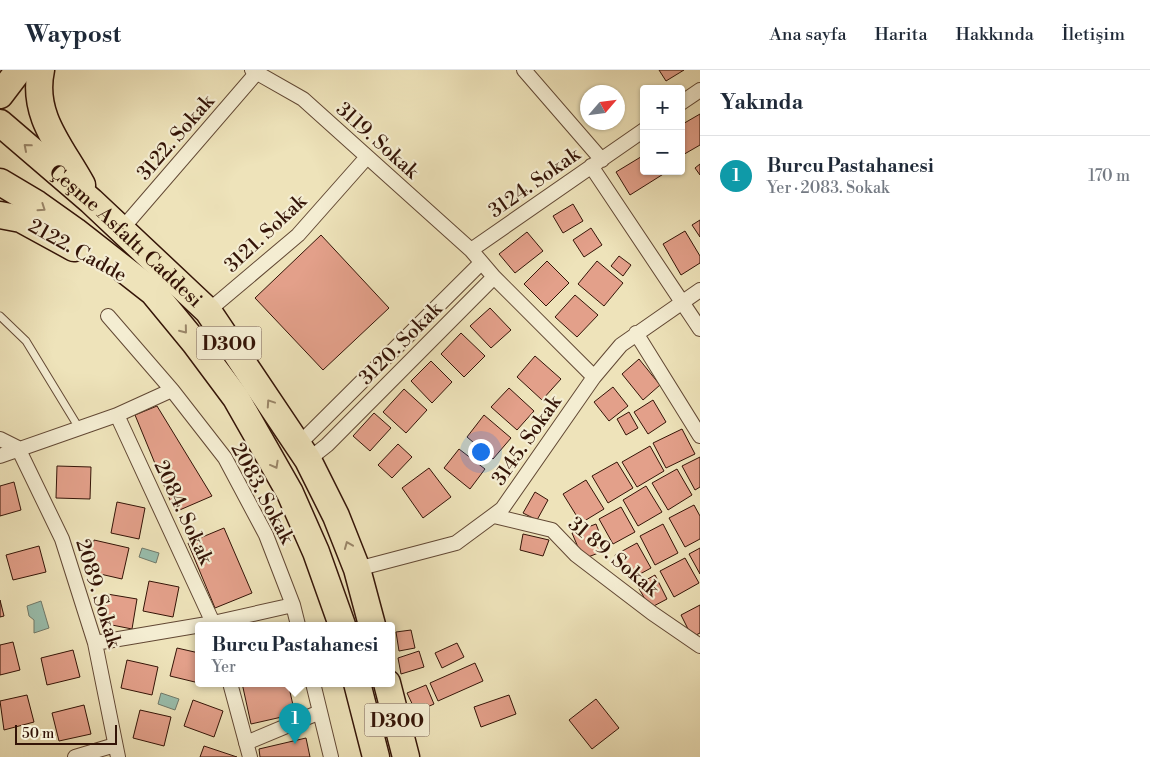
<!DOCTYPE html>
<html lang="tr">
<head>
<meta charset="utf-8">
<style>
	:root { --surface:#fff; --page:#f2f2f3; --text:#1f2937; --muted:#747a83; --line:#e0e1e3; --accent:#8f2418 }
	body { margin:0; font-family:"Libre Bodoni",serif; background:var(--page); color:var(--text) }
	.controls { position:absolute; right:15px; top:15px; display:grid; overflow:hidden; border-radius:5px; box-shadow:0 1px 4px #0004 }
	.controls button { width:45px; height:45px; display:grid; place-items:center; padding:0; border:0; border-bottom:1px solid var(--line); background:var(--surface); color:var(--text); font:25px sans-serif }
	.compass { position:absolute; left:580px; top:15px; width:45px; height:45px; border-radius:50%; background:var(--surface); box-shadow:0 1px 4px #0004; rotate:62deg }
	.scale { position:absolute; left:15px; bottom:12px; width:102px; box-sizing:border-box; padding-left:5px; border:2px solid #341407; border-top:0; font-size:14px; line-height:18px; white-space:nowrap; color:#341407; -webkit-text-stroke:4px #f4edd2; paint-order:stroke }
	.you { position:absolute; left:480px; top:381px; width:18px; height:18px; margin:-12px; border:4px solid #fff; border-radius:50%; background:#1a73e8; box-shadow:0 0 0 8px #1a73e833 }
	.badge { display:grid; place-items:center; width:32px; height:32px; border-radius:50%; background:var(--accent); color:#fff; font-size:16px; font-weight:700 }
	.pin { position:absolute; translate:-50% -41px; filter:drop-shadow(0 1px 2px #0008) }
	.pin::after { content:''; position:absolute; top:26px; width:18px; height:15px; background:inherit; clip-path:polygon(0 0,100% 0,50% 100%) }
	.popup { position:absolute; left:195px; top:552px; width:200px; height:65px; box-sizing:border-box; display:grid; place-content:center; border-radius:5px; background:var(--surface); filter:drop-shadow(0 1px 4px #0005); font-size:16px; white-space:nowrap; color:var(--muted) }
	.popup b { font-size:19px; color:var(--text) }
	.popup::after { content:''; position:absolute; left:50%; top:100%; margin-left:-10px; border:10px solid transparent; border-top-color:var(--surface) }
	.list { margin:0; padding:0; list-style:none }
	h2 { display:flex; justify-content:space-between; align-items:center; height:65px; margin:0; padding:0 20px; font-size:21px }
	h2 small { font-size:16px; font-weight:400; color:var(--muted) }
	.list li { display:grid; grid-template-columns:32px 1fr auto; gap:15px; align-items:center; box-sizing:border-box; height:80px; padding:0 20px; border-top:1px solid var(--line) }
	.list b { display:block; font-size:19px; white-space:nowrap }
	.list p { margin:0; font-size:16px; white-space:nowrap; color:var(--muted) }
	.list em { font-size:16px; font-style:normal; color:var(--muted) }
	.map { position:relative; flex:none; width:700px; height:687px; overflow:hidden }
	header { display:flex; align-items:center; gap:30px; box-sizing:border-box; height:70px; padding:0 25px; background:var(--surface); border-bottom:1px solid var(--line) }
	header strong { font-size:24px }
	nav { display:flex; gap:28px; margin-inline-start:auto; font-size:18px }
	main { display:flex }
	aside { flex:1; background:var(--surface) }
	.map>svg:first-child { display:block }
	.water { fill:#99bead; stroke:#717a6b }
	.building { fill:#e3a08a; stroke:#341407 }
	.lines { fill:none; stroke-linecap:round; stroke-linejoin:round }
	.lane-casing { stroke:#624834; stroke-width:9 }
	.street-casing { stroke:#624834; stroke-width:16 }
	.highway-casing { stroke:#341407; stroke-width:29 }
	.lane { stroke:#f4edd2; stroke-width:7 }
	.street { stroke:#f4edd2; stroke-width:14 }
	.highway { stroke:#eee3ba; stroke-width:26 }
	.oneway { stroke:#9a8669 }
	.labels { text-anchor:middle; stroke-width:4.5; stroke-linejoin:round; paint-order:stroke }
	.shield { fill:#f4edd2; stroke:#6e5544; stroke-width:1 }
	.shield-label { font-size:19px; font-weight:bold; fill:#341407 }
	.street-label { font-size:20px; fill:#341407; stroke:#f4edd2 }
</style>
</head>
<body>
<header>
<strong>Waypost</strong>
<nav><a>Ana sayfa</a><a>Harita</a><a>Hakkında</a><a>İletişim</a></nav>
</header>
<main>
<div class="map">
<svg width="700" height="687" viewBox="0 0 700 687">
	<rect width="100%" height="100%" fill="#eee3ba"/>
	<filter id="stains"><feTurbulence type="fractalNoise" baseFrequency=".004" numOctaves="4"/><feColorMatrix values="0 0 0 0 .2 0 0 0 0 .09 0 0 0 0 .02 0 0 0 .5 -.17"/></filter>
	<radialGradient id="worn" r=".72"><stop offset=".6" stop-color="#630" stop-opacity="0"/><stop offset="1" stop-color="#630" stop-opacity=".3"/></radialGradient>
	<path class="water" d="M142,478L159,483L156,493L139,487Z
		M41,531L49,558L34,563V550L29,546L27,536Z
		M161,623L179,629L175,640L158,634Z"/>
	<path class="building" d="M659,0H684L666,11Z
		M700,44V75L681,86V55Z
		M644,85V101L665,103L630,125L616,102Z
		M700,94V105L695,98Z
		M573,134L583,151L563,163L553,146Z
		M700,150V167L692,155Z
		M591,158L602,175L584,187L573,170Z
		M685,161L700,186V193L681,205L663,174Z
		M527,162L543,181L515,203L499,184Z
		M321,165L389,238L323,300L255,228Z
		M619,186L631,195L623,206L611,196Z
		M547,191L569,213L546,236L524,214Z
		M597,191L623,213L604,236L578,214Z
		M575,225L598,245L577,267L555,247Z
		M490,238L511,260L491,278L470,256Z
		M461,263L485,286L464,307L441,284Z
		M535,286L561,309L542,330L517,307Z
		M639,289L660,315L643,330L622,304Z
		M431,291L452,312L432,333L411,311Z
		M613,317L628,336L609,351L594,332Z
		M509,318L534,341L517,360L491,337Z
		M404,319L427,340L406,363L383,342Z
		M653,330L666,352L648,364L634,342Z
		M157,336L212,426L175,442L135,345Z
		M629,342L638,358L626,365L617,349Z
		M374,343L391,358L370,381L353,366Z
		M484,345L511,368L493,389L467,367Z
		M682,359L695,384L666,398L653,373Z
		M398,374L412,387L392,408L378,395Z
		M650,376L664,401L637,417L622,392Z
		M459,379L485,399L470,419L444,398Z
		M700,387V417L695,420L682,396Z
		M617,392L633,418L608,433L592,406Z
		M57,396L91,397L90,429L56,428Z
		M429,398L451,427L423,448L402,418Z
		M677,399L692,425L668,440L652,413Z
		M586,410L604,439L581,453L563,424Z
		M14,412L21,440L0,446V416Z
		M646,416L662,442L638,456L623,430Z
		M535,422L548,430L537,450L523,443Z
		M117,432L145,438L139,469L111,463Z
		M694,435L700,446V469L685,477L669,448Z
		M621,437L635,462L613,474L599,449Z
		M596,454L606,480L583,489L572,463Z
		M663,454L678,483L655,495L640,466Z
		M224,458L252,523L215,538L188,473Z
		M523,464L549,470L543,486L520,480Z
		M94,470L129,478L122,509L87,501Z
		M637,473L651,498L629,510L615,485Z
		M39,476L46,502L13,510L6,485Z
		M700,478V504L689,484Z
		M685,488L699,513L674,527L660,501Z
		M655,505L667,529L650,538L637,515Z
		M149,511L179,517L173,547L143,541Z
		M107,524L137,529L132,559L102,553Z
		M0,530L4,546L0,547Z
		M700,535V563L692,567L681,545Z
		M411,560L415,578L399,581L396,562Z
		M13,572L20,600L0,605V575Z
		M457,573L464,587L442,598L435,583Z
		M177,578L199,583V613L170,606Z
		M73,580L80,607L47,615L41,588Z
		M419,581L424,597L401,604L398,588Z
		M127,590L158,597L152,625L121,618Z
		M475,593L483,611L438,631L430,613Z
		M242,613H288L295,644L251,654Z
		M426,615L434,634L416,642L407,623Z
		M27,625L34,652L4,660L0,631Z
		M509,625L516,644L481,657L474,637Z
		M596,629L619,658L592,679L569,650Z
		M193,630L223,641L214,667L184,656Z
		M84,635L91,664L59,671L52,643Z
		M140,640L171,647L164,676L133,668Z
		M306,668L310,687H260L259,679Z
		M204,676L237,687H200Z"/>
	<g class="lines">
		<defs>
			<path id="lane" d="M0,246L26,271L79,358"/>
			<path id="street" d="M252,0L303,29L471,180L494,207L327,375L308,390
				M524,0L602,90
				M681,33L700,20
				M591,96L700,259
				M121,160L259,0
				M471,180L644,60
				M494,207L594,307
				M208,241L298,165L367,87
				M108,246L172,320L225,388L266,465L293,535L298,555
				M636,263L700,366
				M117,345L214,555
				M0,369L18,378L62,469L95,573L118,687
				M298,375L481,193
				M0,386L117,345L172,320
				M494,446L552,460L576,485L652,543L700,576
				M357,499L456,473L502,439L594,307L621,275L700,220
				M95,573L213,553L293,535
				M230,613L250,687
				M313,613L331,687
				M246,673L320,642
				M75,687L115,675"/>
			<g id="highway">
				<path d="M41,0C31,46 62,78 82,115"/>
				<path d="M0,25L19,0"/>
				<path id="s1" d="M0,53L91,131L208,241L308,390L336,446L357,499L372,555"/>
				<path d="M0,112L37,134L75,161L153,222L195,273L236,328L290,423L316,482L342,555"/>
				<path d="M0,145L21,149L74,178"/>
				<path d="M357,613L376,687"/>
				<path d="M387,613L406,687"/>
			</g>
		</defs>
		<use href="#lane" class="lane-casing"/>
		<use href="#street" class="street-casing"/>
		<use href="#highway" class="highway-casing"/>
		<use href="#lane" class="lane"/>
		<use href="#street" class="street"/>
		<use href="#highway" class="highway"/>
	</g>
	<defs><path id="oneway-chevron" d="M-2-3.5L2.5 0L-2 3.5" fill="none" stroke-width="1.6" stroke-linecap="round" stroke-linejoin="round" transform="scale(1.25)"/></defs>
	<g class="oneway">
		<use href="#oneway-chevron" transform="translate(27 77) rotate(-139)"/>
		<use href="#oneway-chevron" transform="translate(42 138) rotate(34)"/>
		<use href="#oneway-chevron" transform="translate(184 260) rotate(51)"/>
		<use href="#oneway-chevron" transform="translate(270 333) rotate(-124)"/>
		<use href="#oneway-chevron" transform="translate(275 395) rotate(61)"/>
		<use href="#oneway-chevron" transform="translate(348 475) rotate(-112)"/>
	</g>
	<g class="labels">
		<g class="shield">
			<rect x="196.5" y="256.5" width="65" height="33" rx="4"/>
			<rect x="364.5" y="633.5" width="65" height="33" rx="4"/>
		</g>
		<g class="shield-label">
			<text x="229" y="280">D300</text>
			<text x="397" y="657">D300</text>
		</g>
		<g class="street-label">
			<text transform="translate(175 67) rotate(-49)" y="7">3122. Sokak</text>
			<text transform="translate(378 70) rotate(42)" y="7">3119. Sokak</text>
			<text transform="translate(534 112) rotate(-35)" y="7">3124. Sokak</text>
			<text transform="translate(265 163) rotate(-43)" y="7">3121. Sokak</text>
			<text dy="7" stroke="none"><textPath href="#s1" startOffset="169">Çeşme Asfaltı Caddesi</textPath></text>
			<text transform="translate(78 180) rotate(29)" y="7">2122. Cadde</text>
			<text transform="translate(400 273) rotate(-45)" y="7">3120. Sokak</text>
			<text transform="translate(526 370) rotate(-55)" y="7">3145. Sokak</text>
			<text transform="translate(263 423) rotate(62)" y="7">2083. Sokak</text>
			<text transform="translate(184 442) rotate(65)" y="7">2084. Sokak</text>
			<text transform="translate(614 486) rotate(40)" y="7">31 89. Sokak</text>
			<text transform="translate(99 523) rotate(73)" y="7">2089. Sokak</text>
		</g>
	</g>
	<rect width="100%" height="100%" filter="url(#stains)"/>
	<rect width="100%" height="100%" fill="url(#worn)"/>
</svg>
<div class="controls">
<button>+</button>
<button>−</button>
</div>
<svg class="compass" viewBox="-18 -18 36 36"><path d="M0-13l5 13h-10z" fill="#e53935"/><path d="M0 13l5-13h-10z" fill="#747a83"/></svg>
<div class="scale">50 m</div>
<div class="you"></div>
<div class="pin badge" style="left:295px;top:674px;background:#0f9aa8">1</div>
<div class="popup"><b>Burcu Pastahanesi</b>Yer</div>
</div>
<aside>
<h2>Yakında<small></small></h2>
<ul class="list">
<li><span class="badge" style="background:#0f9aa8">1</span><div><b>Burcu Pastahanesi</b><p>Yer · 2083. Sokak</p></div><em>170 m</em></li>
</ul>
</aside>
</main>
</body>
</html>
